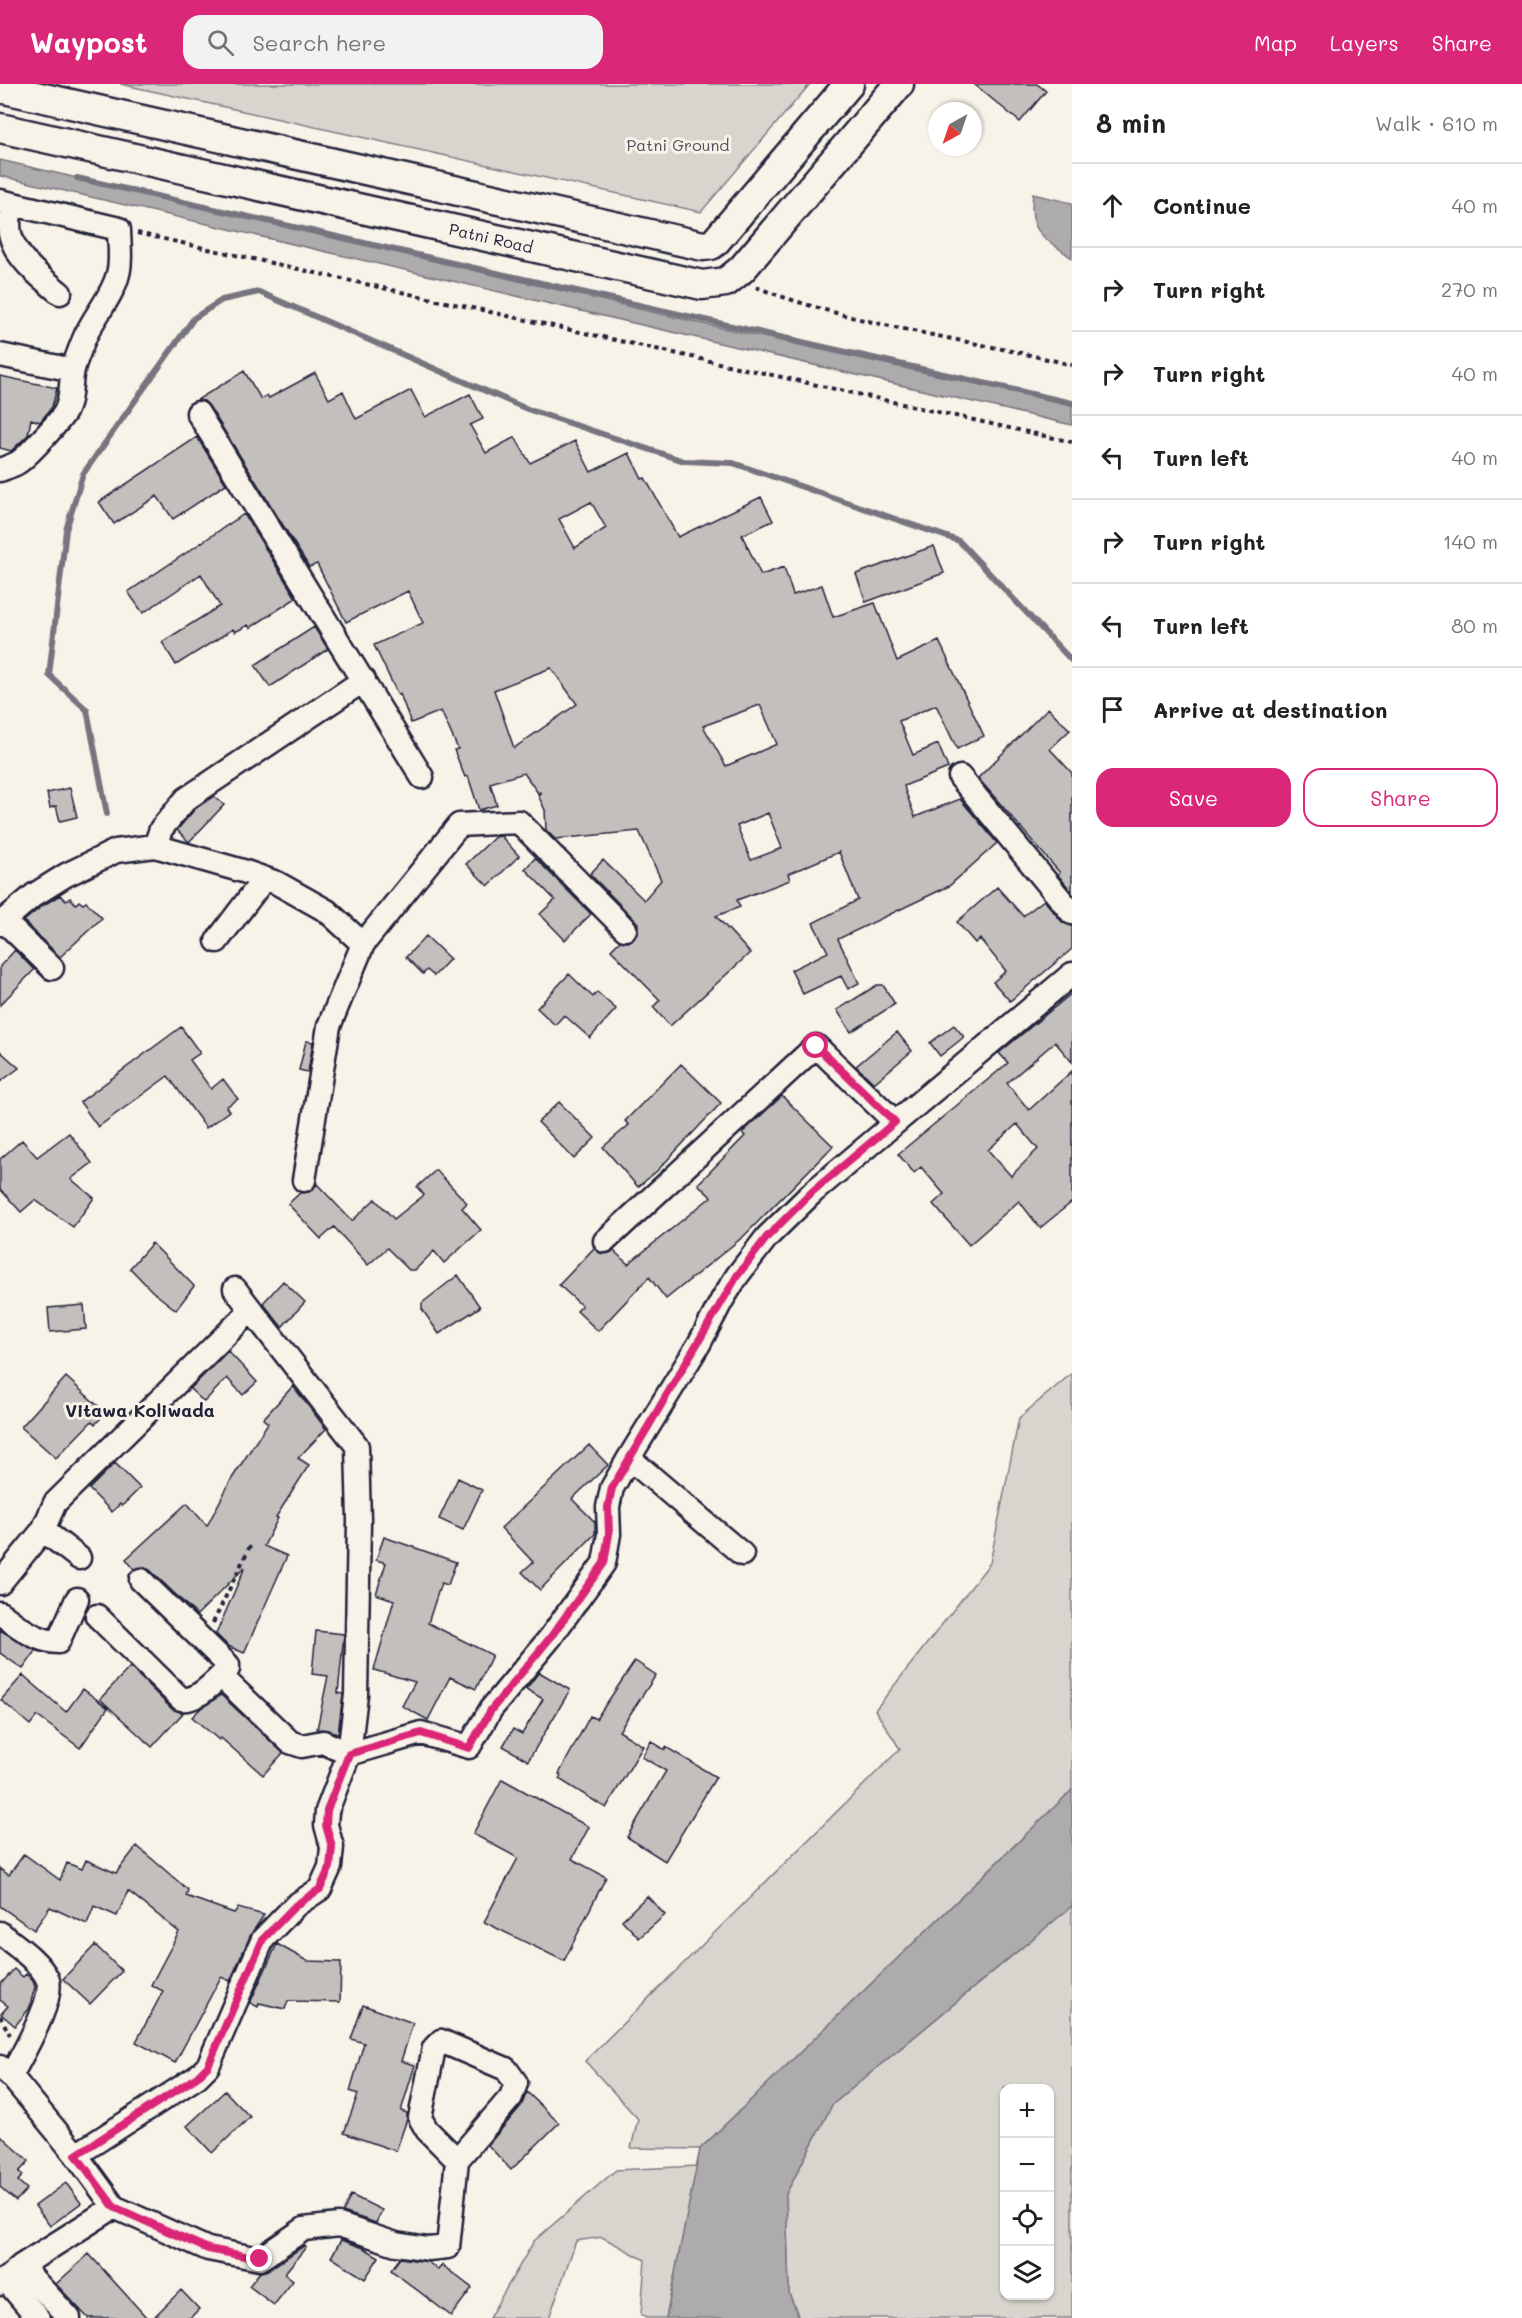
<!DOCTYPE html>
<html lang="en">
<head>
<meta charset="utf-8">
<style>
	:root { --surface:#fff; --page:#f2f2f2; --text:#202124; --muted:#757577; --line:#e0e0e0; --accent:#db2777 }
	body { margin:0; font-family:Mali,sans-serif; background:var(--page); color:var(--text) }
	.controls { position:absolute; right:18px; bottom:18px; display:grid; overflow:hidden; border-radius:12px; box-shadow:0 2px 4px #0004 }
	.controls button { width:54px; height:54px; display:grid; place-items:center; padding:0; border:0; border-bottom:2px solid var(--line); background:var(--surface); color:var(--text); font:30px sans-serif }
	.compass { position:absolute; left:928px; top:18px; width:54px; height:54px; border-radius:50%; background:var(--surface); box-shadow:0 2px 4px #0004; rotate:220deg }
	.stop { position:absolute; width:18px; height:18px; margin:-14px; border:4px solid #db2777; border-radius:50%; background:#fff }
	.stop.end { background:#db2777; border-color:#fff; box-shadow:0 2px 6px #0008 }
	.list { margin:0; padding:0; list-style:none }
	h2 { display:flex; justify-content:space-between; align-items:center; height:78px; margin:0; padding:0 24px; font-size:26px }
	h2 small { font-size:20px; font-weight:400; color:var(--muted) }
	.list li { display:grid; grid-template-columns:39px 1fr auto; gap:18px; align-items:center; box-sizing:border-box; height:84px; padding:0 24px; border-top:2px solid var(--line) }
	.list b { display:block; font-size:22px; white-space:nowrap }
	.list em { font-size:20px; font-style:normal; color:var(--muted) }
	.actions { display:flex; gap:12px; padding:18px 24px }
	.actions a { flex:1; padding:14px 0; border:2px solid var(--accent); border-radius:18px; text-align:center; font-size:21px; color:var(--accent) }
	.actions .main { background:var(--accent); color:#fff }
	.icon { flex:none; width:33px; height:33px; fill:none; stroke:currentColor; stroke-width:2; stroke-linecap:round; stroke-linejoin:round }
	.map { position:relative; flex:none; width:1072px; height:2234px; overflow:hidden }
	header { display:flex; align-items:center; gap:36px; box-sizing:border-box; height:84px; padding:0 30px; background:var(--accent); color:#fff }
	header strong { font-size:28px }
	nav { display:flex; gap:33px; margin-inline-start:auto; font-size:21px }
	.search { width:420px; height:54px; background:var(--page); display:flex; align-items:center; gap:15px; box-sizing:border-box; padding:0 21px; border-radius:18px; color:var(--muted); font-size:22px }
	main { display:flex }
	aside { flex:1; background:var(--surface) }
	.map>svg:first-child { display:block }
	.green { fill:#d8d5cf; stroke:#7d7c85; stroke-width:1.5; fill-rule:evenodd }
	.water { fill:#aeabad; stroke:#76747f; stroke-width:1.5 }
	.lines { fill:none; stroke-linecap:round; stroke-linejoin:round }
	.stream { stroke:#76747f; stroke-width:6 }
	.building { fill:#c2bfbd; stroke:#22223b; stroke-width:1.5; fill-rule:evenodd }
	.minor-casing { stroke:#22223b; stroke-width:27 }
	.major-casing { stroke:#22223b; stroke-width:33 }
	.path { stroke:#22223b; stroke-width:4; stroke-dasharray:4.5 4.5; stroke-linecap:butt }
	.minor { stroke:#f7f3e8; stroke-width:22 }
	.major { stroke:#f7f3e8; stroke-width:28 }
	.route { stroke:#db2777; stroke-width:8 }
	.labels { text-anchor:middle; stroke-width:6; stroke-linejoin:round; paint-order:stroke }
	.park-label { font-size:16px; fill:#504f60; stroke:#f7f3e8 }
	.street-label { font-size:16px; fill:#22223b; stroke:#f7f3e8 }
	.neighbourhood-label { font-size:18px; font-weight:bold; fill:#22223b; stroke:#f7f3e8 }
</style>
</head>
<body>
<header>
<strong>Waypost</strong>
<div class="search"><svg class="icon" aria-label="search" viewBox="0 0 24 24"><circle cx="10" cy="10" r="6"/><path d="M15 15l6 6"/></svg>Search here</div>
<nav><a>Map</a><a>Layers</a><a>Share</a></nav>
</header>
<main>
<div class="map">
<svg width="1072" height="2234" viewBox="0 0 1072 2234">
	<rect width="100%" height="100%" fill="#f7f3e8"/>
	<filter id="ink" filterUnits="userSpaceOnUse"><feTurbulence type="fractalNoise" baseFrequency=".0167" numOctaves="2"/><feDisplacementMap in="SourceGraphic" scale="12" xChannelSelector="R" yChannelSelector="G"/><feConvolveMatrix kernelMatrix="1 2 1 2 8 2 1 2 1" color-interpolation-filters="sRGB"/></filter>
	<g filter="url(#ink)">
		<path class="green" d="M120,0H810L701,128Z
			M1072,1289V1706L700,2065L631,2064L638,2035L585,1977L900,1665L875,1626L990,1479L1019,1334Z
			M1072,1822V2234H799L789,2209L786,2110L832,2021ZM1004,2004H1050V2212H1004Z
			M697,2082L666,2234H646L641,2231L645,2176L602,2153L576,2157L549,2234H489L534,2157L616,2086Z"/>
		<path class="water" d="M0,76L700,239L1072,321V341L0,92Z
			M1033,110L1072,119V174C1043,152 1028,150 1033,110Z
			M1072,1706V1822L832,2021L786,2110L789,2209L799,2234H666L700,2065Z"/>
		<g class="lines">
			<path class="stream" d="M77,94L1072,319
				M107,730L87,626L49,591L66,446L83,390L194,234L222,216L259,208L527,325L684,377L733,379L959,457L1072,577"/>
		</g>
		<path class="building" d="M974,0H1037L1046,7L1020,38Z
			M244,287L261,315L267,311L269,314L315,289L329,315L343,307L356,335L411,306L425,333L470,310L483,335L470,341L486,369L515,353L530,379L575,357L591,388L629,369L642,395L645,394L678,453L761,413L773,437L742,451L761,491L784,483L793,511L822,501L833,533L875,519L897,577L939,557L984,652L957,665L936,621L899,637L913,671L938,660L948,684L904,702L905,706L915,733L960,715L997,759L949,802L838,855L859,899L848,905L841,892L803,910L791,886L828,868L813,839L858,816L839,768L788,790L790,796L737,816L740,823L716,832L750,869L670,942L653,923L660,916L611,866L620,857L628,858L634,855L638,848V839L590,790L603,776L644,816L661,796L639,747L555,755L546,746L545,726L538,711L541,708L538,709L524,689L490,699L497,721L479,726L468,692L465,693L454,666L458,665L441,627L411,639L400,610L398,611L374,561L423,539L408,507L346,538L317,480L309,483L209,322L204,317L197,316ZM591,418L606,444L575,464L559,435ZM551,584L577,620L514,664L494,606ZM760,621L777,660L726,682L703,642ZM768,729L782,764L751,776L737,742Z
			M0,292L57,304L52,323L40,338L31,335L28,351L11,367L0,364Z
			M197,353L226,400L173,435L157,412L114,440L99,418Z
			M244,430L296,514L250,544L248,541L235,548L233,545L176,581L162,558L220,522L201,490L143,529L128,508Z
			M934,462L944,489L866,518L856,490Z
			M314,543L328,565L270,603L255,581Z
			M1048,624L1070,646L1050,665L1072,689V808L1058,791L1060,789L978,694Z
			M70,704L77,733L60,737L56,722L50,724L47,709Z
			M214,712L224,721L189,758L177,746L195,725Z
			M501,752L519,772L488,802L466,780L495,753Z
			M535,774L591,830L565,856L540,830L555,816L525,785Z
			M997,803L1023,832L1044,816L1062,838L1072,842V865L1010,917L993,898L1006,887L980,855L975,859L957,838Z
			M60,811L66,817L70,814L76,820L79,817L83,820L86,818L102,834L60,873L24,837L42,822Z
			M426,852L450,875L434,892L427,886L423,890L406,873Z
			M15,866L34,886L0,921V882Z
			M569,890L593,913L597,908L616,925L590,954L564,931L555,941L537,924Z
			M877,901H883L895,920L851,948L837,926Z
			M1072,909V978L1055,958L1007,999L1029,1026L1072,987V1118L1040,1144L1019,1117L969,1161L933,1120L944,1110L921,1083L914,1089L898,1070L1008,979L999,969ZM1017,1040L1038,1065L1011,1092L988,1066Z
			M954,941L964,953L940,972L930,959Z
			M181,943L200,969L190,976L211,1005L223,995L238,1015L226,1023L229,1027L206,1044L168,992L98,1043L80,1018Z
			M897,948L912,967L874,999L856,982Z
			M306,957L313,958L308,988L299,986Z
			M0,967L19,984L0,998Z
			M681,980L721,1019L658,1086L638,1103L603,1063L629,1041L625,1037Z
			M782,1012L833,1062L744,1152L666,1215L649,1193L598,1247L577,1227L582,1222L559,1201L594,1164L602,1170L614,1167L628,1180L711,1113L698,1100L745,1052L742,1049Z
			M559,1018L595,1054L574,1075L538,1038Z
			M69,1049L92,1079L71,1095L94,1114L73,1143L35,1116L21,1128L0,1105V1075L22,1056L37,1073Z
			M436,1086L467,1119L462,1124L481,1146L444,1179L434,1167L415,1186H409L387,1164L368,1181L334,1143L321,1155L288,1120L300,1109L309,1108L317,1100L352,1137L375,1115L394,1135L424,1111L417,1103Z
			M152,1159L194,1202L176,1226L152,1207L130,1184Z
			M458,1191L480,1223L439,1250L422,1225V1219Z
			M283,1197L305,1218L282,1243L263,1219Z
			M84,1221L86,1245L50,1248L48,1224Z
			M228,1267L257,1298L243,1311L227,1294L204,1318L190,1305Z
			M66,1293L106,1329L95,1340L92,1337L56,1374L21,1343Z
			M293,1302L326,1345L298,1374L309,1381L276,1433L278,1434L264,1462L287,1472L244,1569L228,1562L216,1550L245,1483L197,1531L150,1486L144,1483L134,1485L126,1475L187,1419L207,1442L231,1396L268,1339L263,1335Z
			M589,1361L608,1381L572,1415L595,1438V1450L540,1506L522,1488L533,1478L501,1444Z
			M115,1379L140,1404L122,1422L120,1420L112,1428L89,1405Z
			M458,1394L482,1406L463,1446L439,1435Z
			M384,1453L456,1478L448,1501L441,1499L428,1539L492,1571L476,1605L450,1593L428,1636L402,1622L415,1598L374,1586L394,1516L376,1510L386,1479L376,1476Z
			M0,1546L36,1567L23,1585L0,1569Z
			M316,1547L344,1550L338,1609L343,1610L338,1650L328,1646L317,1645L328,1592L312,1590Z
			M635,1577L656,1591L619,1647L643,1662L606,1724L559,1695L561,1691L559,1690L590,1632L596,1635Z
			M130,1583L172,1625L183,1629L152,1663L100,1615Z
			M539,1588L570,1606L528,1677L503,1662L513,1645L522,1650L543,1615L526,1605Z
			M23,1591L66,1628L83,1605L108,1624L80,1664L37,1632L30,1641L1,1616Z
			M221,1611L283,1669L263,1691L221,1654L219,1656L192,1633L199,1626Z
			M651,1657L665,1666L666,1663L716,1693L665,1777L627,1753L666,1687L642,1673Z
			M502,1695L589,1743L572,1775L606,1793L564,1877L484,1838L518,1774L473,1750Z
			M137,1762L188,1806L186,1812L234,1829L238,1824L264,1831L251,1850L230,1897L221,1893L175,1979L136,1958L163,1907L151,1901L179,1848L128,1807L117,1832L94,1822L87,1840L50,1823L34,1846L0,1822V1785L9,1791L24,1770L60,1796L67,1779L82,1785L86,1776L116,1789Z
			M647,1812L665,1831L639,1854L622,1836Z
			M277,1860L307,1877L341,1878L340,1918L288,1917L285,1925L259,1919L258,1923L250,1919Z
			M95,1861L122,1887L90,1920L63,1895Z
			M14,1885L23,1893L26,1890L33,1897L35,1903L29,1925L15,1942L1,1930L8,1922L0,1916V1901Z
			M363,1921L413,1939L401,1977L415,1981L401,2027L407,2029V2035L396,2067L344,2049L358,2010L350,2007L364,1959L351,1955Z
			M225,2007L250,2033L212,2069L187,2042Z
			M527,2008L559,2039L511,2086L488,2061L521,2022Z
			M0,2051L29,2077L19,2088L23,2091L18,2097L27,2105L16,2117L0,2103Z
			M66,2099L81,2119L50,2142L35,2122Z
			M351,2111L382,2126L376,2139L343,2128Z
			M341,2156L364,2164L379,2173L365,2195L331,2173Z
			M304,2162L306,2163L284,2190L293,2197L274,2221L249,2202L260,2188L268,2186Z
			M89,2170L147,2234H88L56,2200Z
			M400,2174L428,2178L438,2186L442,2181L472,2204L451,2232L391,2186Z
			M181,2206L199,2225L190,2234H153Z"/>
		<g class="lines">
			<defs>
				<path id="minor" d="M0,117L119,145C119,159 122,177 118,190C112,214 93,233 84,255C80,265 76,275 73,285C70,299 72,313 66,326C63,334 25,375 17,379C12,382 5,384 0,386
					M11,120C10,130 7,143 11,153C18,177 42,194 60,209
					M0,271L73,286
					M198,329L422,693
					M960,693L1072,829
					M155,762L243,787L277,799L327,827L363,860
					M4,837L52,884
					M0,840L34,811L66,791L116,767L155,762L161,745L186,715L364,596
					M217,857L264,795
					M304,1096L329,942L363,860L459,741L519,738L625,845
					M605,1157L816,962L895,1038
					M235,1205L357,1362L359,1437L356,1611L349,1670L421,1649L469,1663L491,1625L550,1554L604,1479L609,1450L608,1423L612,1404L629,1374
					M742,1470L629,1374L699,1260L722,1216L737,1192L767,1153L813,1108L1072,890
					M79,1474L43,1446L55,1419L251,1226
					M0,1499L43,1446
					M0,1529C16,1541 37,1558 58,1558L77,1515
					M97,1532L181,1615C198,1618 216,1596 228,1585V1581L141,1496
					M0,1849C15,1861 38,1876 47,1894C57,1913 21,1972 11,1992
					M0,1983L11,1992L76,2071L114,2123L208,2165L260,2175L304,2145L339,2141L396,2160L428,2165L448,2163L457,2076L427,2046L420,2034L434,1964L441,1957L506,1985L516,1999L511,2013L457,2076
					M76,2071L197,1993L208,1982L263,1855L296,1821L320,1805L330,1783L332,1763L326,1741L327,1727L349,1670L323,1658L302,1662L290,1658L221,1592
					M21,2182L69,2234
					M5,2195L38,2234
					M0,2200L21,2182L114,2123"/>
				<path id="major" d="M0,4L703,162L711,161L715,158L849,0
					M0,44L702,201L726,198L742,185L899,0"/>
			</defs>
			<use href="#minor" class="minor-casing"/>
			<use href="#major" class="major-casing"/>
			<path class="path" d="M137,149L1072,358
				M756,203C858,243 966,254 1072,281
				M213,1539L251,1460
				M0,1932L10,1951"/>
			<use href="#minor" class="minor"/>
			<use href="#major" class="major"/>
		</g>
	</g>
	<g class="lines" filter="url(#ink)">
		<path class="route" d="M260,2175L208,2165L114,2123L76,2071L197,1993L208,1982L263,1855L296,1821L320,1805L330,1783L332,1763L326,1741L327,1726L349,1670L421,1649L469,1664L491,1626L550,1554L604,1479L609,1450L608,1423L612,1404L737,1192L767,1153L813,1107L895,1038L816,962"/>
	</g>
	<g class="labels">
		<g class="park-label">
			<text x="678" y="67">Patni Ground</text>
		</g>
		<g class="street-label">
			<text transform="translate(491 154) rotate(13)" y="6">Patni Road</text>
		</g>
		<g class="neighbourhood-label">
			<text x="140" y="1333">Vitawa Koliwada</text>
		</g>
	</g>
</svg>
<div class="controls">
<button>+</button>
<button>−</button>
<button><svg class="icon" aria-label="locate" viewBox="0 0 24 24"><circle cx="12" cy="12" r="6"/><path d="M12 2v4M12 18v4M2 12h4M18 12h4"/></svg></button>
<button><svg class="icon" aria-label="layers" viewBox="0 0 24 24"><path d="M12 4l9 5-9 5-9-5zM3 14l9 5 9-5"/></svg></button>
</div>
<svg class="compass" viewBox="-18 -18 36 36"><path d="M0-13l5 13h-10z" fill="#e53935"/><path d="M0 13l5-13h-10z" fill="#757577"/></svg>
<div class="stop" style="left:816px;top:962px"></div>
<div class="stop end" style="left:260px;top:2175px"></div>
</div>
<aside>
<h2>8 min<small>Walk · 610 m</small></h2>
<ul class="list">
<li><svg class="icon" aria-label="ahead" viewBox="0 0 24 24"><path d="M12 20V5M6 11l6-6 6 6"/></svg><div><b>Continue</b></div><em>40 m</em></li>
<li><svg class="icon" aria-label="right" viewBox="0 0 24 24"><path d="M7 20v-9h11M14 6l5 5-5 5"/></svg><div><b>Turn right</b></div><em>270 m</em></li>
<li><svg class="icon" aria-label="right" viewBox="0 0 24 24"><path d="M7 20v-9h11M14 6l5 5-5 5"/></svg><div><b>Turn right</b></div><em>40 m</em></li>
<li><svg class="icon" aria-label="left" viewBox="0 0 24 24"><path d="M17 20v-9H6M10 6l-5 5 5 5"/></svg><div><b>Turn left</b></div><em>40 m</em></li>
<li><svg class="icon" aria-label="right" viewBox="0 0 24 24"><path d="M7 20v-9h11M14 6l5 5-5 5"/></svg><div><b>Turn right</b></div><em>140 m</em></li>
<li><svg class="icon" aria-label="left" viewBox="0 0 24 24"><path d="M17 20v-9H6M10 6l-5 5 5 5"/></svg><div><b>Turn left</b></div><em>80 m</em></li>
<li><svg class="icon" aria-label="arrive" viewBox="0 0 24 24"><path d="M6 21V4h12l-3 4 3 4H6"/></svg><div><b>Arrive at destination</b></div></li>
</ul>
<div class="actions"><a class="main">Save</a><a>Share</a></div>
</aside>
</main>
</body>
</html>
